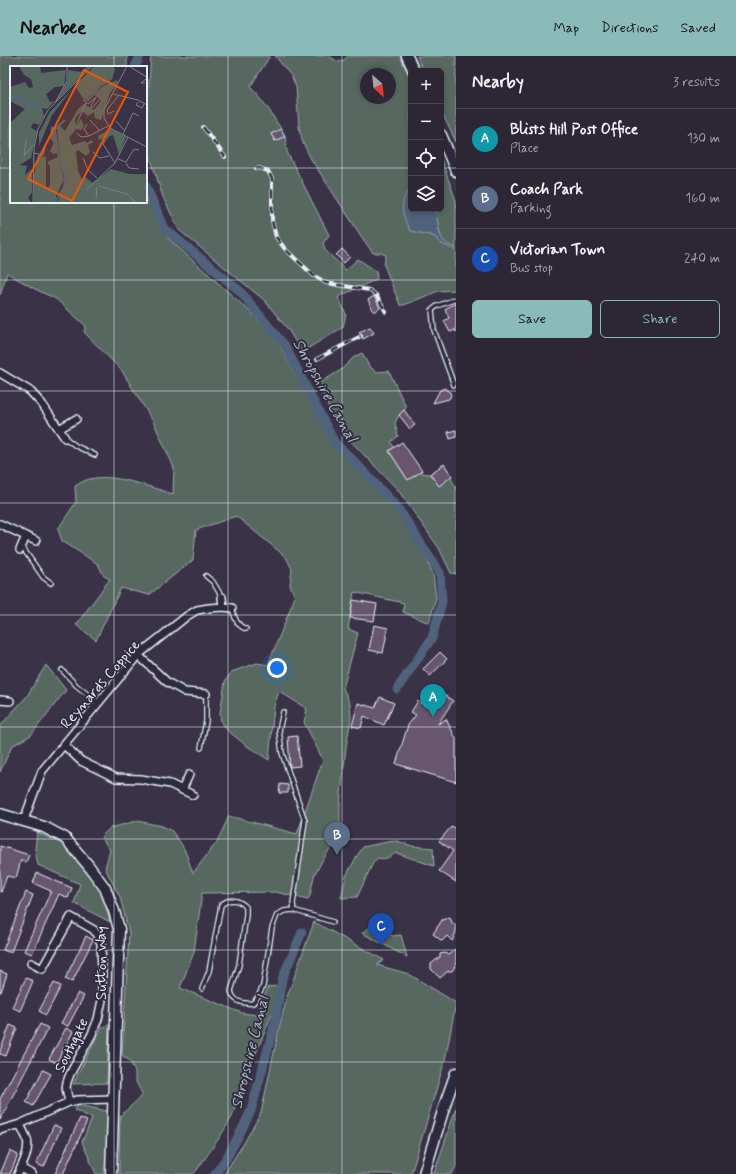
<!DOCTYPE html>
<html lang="en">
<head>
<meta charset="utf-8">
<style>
	:root { --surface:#2c2635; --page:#383241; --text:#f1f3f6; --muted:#a6a5ad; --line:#484350; --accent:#8bbbb9 }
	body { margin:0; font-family:Mynerve,sans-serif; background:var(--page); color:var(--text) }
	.controls { position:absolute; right:12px; top:12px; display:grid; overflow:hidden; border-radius:6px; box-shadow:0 2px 6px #0003 }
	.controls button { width:36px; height:36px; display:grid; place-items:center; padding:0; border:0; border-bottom:1px solid var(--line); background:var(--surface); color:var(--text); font:20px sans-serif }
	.compass { position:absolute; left:360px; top:12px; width:36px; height:36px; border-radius:50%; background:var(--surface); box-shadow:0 2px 6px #0003; rotate:153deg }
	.you { position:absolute; left:277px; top:612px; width:14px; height:14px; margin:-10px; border:3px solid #fff; border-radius:50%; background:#1a73e8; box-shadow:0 0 0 6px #1a73e833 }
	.badge { display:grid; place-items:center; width:26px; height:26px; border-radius:50%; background:var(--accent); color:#fff; font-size:13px; font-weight:700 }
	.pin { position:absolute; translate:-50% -33px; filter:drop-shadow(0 1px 2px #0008) }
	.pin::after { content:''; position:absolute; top:21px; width:14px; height:12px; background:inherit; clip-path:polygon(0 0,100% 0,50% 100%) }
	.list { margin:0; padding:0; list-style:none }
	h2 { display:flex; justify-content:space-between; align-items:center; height:52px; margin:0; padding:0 16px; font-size:17px }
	h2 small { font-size:13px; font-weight:400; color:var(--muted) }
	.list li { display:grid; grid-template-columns:26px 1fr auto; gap:12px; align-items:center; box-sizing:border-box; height:60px; padding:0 16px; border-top:1px solid var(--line) }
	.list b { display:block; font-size:15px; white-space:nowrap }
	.list p { margin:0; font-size:13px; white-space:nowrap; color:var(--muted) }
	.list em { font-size:13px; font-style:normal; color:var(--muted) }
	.actions { display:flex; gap:8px; padding:12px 16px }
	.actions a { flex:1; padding:9px 0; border:1px solid var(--accent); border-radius:6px; text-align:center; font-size:14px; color:var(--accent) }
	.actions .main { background:var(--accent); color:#111 }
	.icon { flex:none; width:22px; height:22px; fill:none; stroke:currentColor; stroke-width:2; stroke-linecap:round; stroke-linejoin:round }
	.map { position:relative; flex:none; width:456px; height:1118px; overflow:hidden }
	header { display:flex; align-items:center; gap:24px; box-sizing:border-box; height:56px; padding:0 20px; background:var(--accent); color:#111 }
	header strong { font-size:19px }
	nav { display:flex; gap:22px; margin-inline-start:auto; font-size:14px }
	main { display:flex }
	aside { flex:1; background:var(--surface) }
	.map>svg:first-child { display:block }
	.green { fill:#566860; stroke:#9facac; fill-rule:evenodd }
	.water { fill:#51647c; stroke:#8d9cae }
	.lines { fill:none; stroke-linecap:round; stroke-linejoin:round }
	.canal { stroke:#51647c; stroke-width:9 }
	.building { fill:#67556e; stroke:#e8f1f8 }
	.lane-casing { stroke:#e8f1f8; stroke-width:6 }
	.street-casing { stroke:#e8f1f8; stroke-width:10 }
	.secondary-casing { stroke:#e8f1f8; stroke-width:13 }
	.lane { stroke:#2f2a3d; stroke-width:3.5 }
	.street { stroke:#2f2a3d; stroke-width:7 }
	.secondary { stroke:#2f2a3d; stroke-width:10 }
	.rail-casing { stroke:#e8f1f8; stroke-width:4 }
	.rail { stroke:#2f2a3d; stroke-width:2.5; stroke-dasharray:8; stroke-linecap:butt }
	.grid { fill:none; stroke:#e8f1f8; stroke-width:1; stroke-opacity:0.55 }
	.labels { text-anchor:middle; stroke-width:3.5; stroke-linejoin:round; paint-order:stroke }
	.street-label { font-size:15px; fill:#e8f1f8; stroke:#2f2a3d }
	.water-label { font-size:16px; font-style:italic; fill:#acb9c6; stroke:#2f2a3d }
	.inset-river { fill:none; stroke:#51647c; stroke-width:2 }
	.inset-road { fill:none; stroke:#807f8e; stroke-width:1 }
	.view { fill:#e8590c; fill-opacity:0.15; stroke:#e8590c; stroke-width:2 }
	.inset-edge { fill:none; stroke:#e8f1f8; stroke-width:2 }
</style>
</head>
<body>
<header>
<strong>Nearbee</strong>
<nav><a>Map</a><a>Directions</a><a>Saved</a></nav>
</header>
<main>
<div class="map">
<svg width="456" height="1118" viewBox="0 0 456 1118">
	<rect width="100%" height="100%" fill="#3a3347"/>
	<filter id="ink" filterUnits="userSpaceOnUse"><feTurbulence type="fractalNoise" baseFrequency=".025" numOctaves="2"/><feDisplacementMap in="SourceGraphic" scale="8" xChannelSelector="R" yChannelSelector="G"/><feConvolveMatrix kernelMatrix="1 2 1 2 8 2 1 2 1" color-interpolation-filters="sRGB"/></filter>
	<g filter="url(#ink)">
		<path class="green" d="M0,0H127V11H11V146H146V137H148L158,167L169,183L256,261L280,290L325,374L339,396L367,418L398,454L422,493L433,518L436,542L429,567L403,556L404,547L354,536L348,573L358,577L343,632L350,648L351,662L346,691L340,748V774L333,788L322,805L314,820L310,840L308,843L275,836L202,837L194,896L180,932L242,957L257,959L268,931L284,929L238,1041L232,1061L219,1082L197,1114L193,1118H119L120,1060L143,1039L135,1024V1016L130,1005L122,999L129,877L120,841L105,812L110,794L101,781L110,772L137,765L162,770L171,774L180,786L185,795L193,817L217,786L229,760L297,778L323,704L304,666L307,653L279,635L274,650L269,704L247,690L227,674L221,665L220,657L225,626L231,616L257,607L268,609L295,541L290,529L292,513L286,501L236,460L196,474L193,504L149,539L121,532L96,584L76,569L110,523L104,520L98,508L62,485L58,473L76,446L75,430C80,427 85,424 90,423C114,417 149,431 173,438L174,412L154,367L122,315L84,276L86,270L56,243L35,233L7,217L0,239Z
			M151,0H270L250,31L258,39L269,54L281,73L285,80L287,96L329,179L323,187L325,194L346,214L358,203L376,215L377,223L338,241L346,258L343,271L302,296L287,272L264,244L179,174L163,141L148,94L146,66Z
			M275,0H329L338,6L344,4L348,0H400L411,24L410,175L430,179L435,181L440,187L456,194V234L438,235L404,249H400L384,209L386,199L381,197H373L363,183L311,103L303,87L299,71L296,31L292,21ZM366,18H390V42H366Z
			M417,0H456V86L441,55V15H423Z
			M441,103L456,145V192L445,187L441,182L435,153H441Z
			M362,297L369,310L376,316L389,315L406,351L404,355L399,359L395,367L398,380L391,386L394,391L389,395L408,424L419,417L430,418L439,430L450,421L456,431V518L451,517L439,492L398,434L342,376L333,361L318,328L341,314L354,301Z
			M46,609L66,634L31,679L12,690L0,716V670L27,640Z
			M37,776L62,788L85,813L102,837L110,866L74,847L80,828L38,809L35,794Z
			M397,785L412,790L433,792L434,810L396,797C389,801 386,804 378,802L374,805L357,841L341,842L346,820L357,800L363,791L387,786Z
			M314,866L384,904L377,909L409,918L456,947L445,1004L411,1118H224L244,1087L261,1057L280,968L287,941Z
			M373,869L393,880L401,879L407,901L362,877Z
			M109,969L107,1027L73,1028L102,971Z
			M78,1049L107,1055L109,1089L107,1118H96L82,1086L92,1062L75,1054Z
			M456,1052V1110L452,1118H434Z"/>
		<path class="water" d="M411,124V153H435C438,162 438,180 444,185C447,188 452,190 456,192V194L440,187L435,181L430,179L410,175C408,170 404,163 403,157C401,149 405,137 410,132L409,128Z"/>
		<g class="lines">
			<path class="canal" d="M135,11L140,0
				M146,130L165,173L240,235L285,290L335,387L353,404L398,452L440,517L442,546L432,582L397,633
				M215,1118L226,1103L239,1079L251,1055L275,967L282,923L302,876"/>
		</g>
		<path class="building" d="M281,73L285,80L275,85L271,78Z
			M342,193L350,201L344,207L336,199Z
			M374,240L380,252L374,256L368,244Z
			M456,247V276L455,274L450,276L444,265L449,262L445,253Z
			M370,271L374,277L363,283L359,276Z
			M445,332L449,335L451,339L449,343L433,347L440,334Z
			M404,354L415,369L410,373L399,359Z
			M456,374V381L450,383L448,376Z
			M402,386L422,415L408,424L389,395Z
			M444,408L452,420L439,430L430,418Z
			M353,544L377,548L374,565L350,562Z
			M374,569L388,572L383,597L369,594Z
			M440,596L447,603L430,620L423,613Z
			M432,631L453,645L438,668L446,663L456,683V726L396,708L408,669L416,659L411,656L418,645L421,648Z
			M380,641L394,647L384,669L364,660L361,672L352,670L358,647L375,652Z
			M297,680L300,710L290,711L288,681Z
			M280,728L288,729V737H279Z
			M452,770L456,773V826L439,815L453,795L439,785Z
			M0,790L29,799L26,806L21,804L16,822L7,820L1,836H0Z
			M37,817L72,832L68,842L59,838L32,898L24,895L51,835L33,827Z
			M26,836L33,839L11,896H8L3,894Z
			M450,861L452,867L456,869V876L452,885L447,880L442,885L433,878L442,864Z
			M86,880L93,884L72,926L65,923Z
			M456,893V906L454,912L452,915H448L440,922L431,913V908L440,901V898L445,897L448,899Z
			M0,915L7,918L1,936H0Z
			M26,922L33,925L20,955L12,951Z
			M54,927L61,930L46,959L39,955Z
			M78,937L84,940L68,970L61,967Z
			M40,968L48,972L0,1064V1043Z
			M10,969L17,972L6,1000L0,998V995Z
			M66,972L73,976L56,1007L49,1003Z
			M43,1014L51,1018L33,1050L26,1046Z
			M80,1062L87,1065L63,1118H55Z
			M54,1069L61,1072L44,1111L36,1108Z
			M10,1095L18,1099L10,1118H0Z"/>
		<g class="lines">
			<defs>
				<path id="lane" d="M454,329L434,274L432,254L437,250L456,243
					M65,382L76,390L95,399
					M22,491L43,521L51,527
					M206,520L213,526L222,541
					M232,552C235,562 236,569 246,573
					M62,614L77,630L99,647
					M283,656L279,674L282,697L305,765L293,847L294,854
					M201,692L206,665V638
					M202,933L209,915L221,849C229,842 239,843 246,851V859L239,909L231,935C233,946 244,948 253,947L258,941L263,930L272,872L277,859L284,855L293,854L333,866"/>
				<path id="street" d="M0,317L30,335L42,348L65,382
					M59,373L76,363
					M0,468L36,485
					M20,494L26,480
					M222,541L223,551
					M138,599L167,626L185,636L206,638
					M0,644L10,645
					M64,689L81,705L116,722L141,723L170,728L193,739
					M182,734L189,719
					M24,764L42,715L138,599L187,560L197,554L209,552L223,551L232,552
					M31,907L42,913L71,861L94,874L101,887L102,917V944L98,963L92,978L70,1018L67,1026L66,1032L69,1046
					M0,1074L20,1068L69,1046L78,1044L113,1043
					M21,1112L32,1118
					M18,1118C23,1108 30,1094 27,1083C25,1078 22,1073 20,1068"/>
				<path id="secondary" d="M407,0L414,15
					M441,79L456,115
					M0,758L44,771L65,782L88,809L105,832L114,855L119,873L111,1118
					M424,1118L446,1045L456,1017"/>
			</defs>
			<use href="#lane" class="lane-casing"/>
			<use href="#street" class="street-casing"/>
			<use href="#secondary" class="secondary-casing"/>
			<use href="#lane" class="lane"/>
			<use href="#street" class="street"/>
			<use href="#secondary" class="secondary"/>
			<defs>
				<path id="rail" d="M203,71L225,101
					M256,113L259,112L268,115L272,123V165L276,181L285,193L313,219L326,227L369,234L376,239L386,256
					M317,303L361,280"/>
			</defs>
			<use href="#rail" class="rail-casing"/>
			<use href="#rail" class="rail"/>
		</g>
	</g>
	<path class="grid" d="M114,0V11M228,0V1118M342,0V1118M0,112H11M146,112H411M441,112H456M114,146V1118M0,224H456M0,335H456M0,447H456M0,559H456M0,671H456M0,783H456M0,894H456M0,1006H456"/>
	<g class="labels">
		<g class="street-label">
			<text transform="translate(100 628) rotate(-49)" y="5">Reynards Coppice</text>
			<text transform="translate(101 907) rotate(-90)" y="5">Sutton Way</text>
			<text transform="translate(71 989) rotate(-64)" y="5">Southgate</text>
		</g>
		<g class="water-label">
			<text transform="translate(326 334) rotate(61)" y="6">Shropshire Canal</text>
			<text transform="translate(249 996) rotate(-76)" y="6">Shropshire Canal</text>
		</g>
	</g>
	<g transform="translate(10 10)">
		<rect width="137" height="137" fill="#3a3347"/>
		<path d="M9,0H30L31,7L56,4L54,20L45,21L36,28L40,36L45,35L37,43L32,42L34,50L29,59L23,57L21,62L27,65L21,92L10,99L17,100L15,109L22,103V126L18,132L22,137H0V57L15,43L0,35V21L15,16L19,22L23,21L21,13L14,9ZM78,0H81L46,35L58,15V4L71,6ZM84,0H103L105,3L102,14L90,19L75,35L65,20ZM107,14L108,17L100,27L91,54L85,52L84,46L78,50L72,45L66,51L65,56L67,59L71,53L74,60L71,64L66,63L59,72L62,79L75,75L77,77L82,74L83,76L78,79L80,86L76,90L68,84L66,86L68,105L72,114L75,111L83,117L101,103L119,108H137V137H49V132L56,115L50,93L47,61L49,59L55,65L68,43L74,38L84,44L91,35L85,29L81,31L93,20ZM63,22L42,49L29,80V67L40,46ZM41,60L44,62L48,82V87L43,88L40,85L44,77L40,72ZM101,63L116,71L109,88L103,69L88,74V70ZM28,89L36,91V122L40,120V100L37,96L48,91L54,113L46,130L47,137H24V110Z" fill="#566860"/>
		<path class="inset-river" d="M0,30L32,41M77,35L90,20L100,14M48,137L47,133L54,121L55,110L49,93L45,63L55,54"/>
		<path class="inset-road" d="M117,0L94,44V52L100,62L137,81M119,0L135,10L137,12L131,17H135M103,28L128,34L137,39M73,34L78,38L86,31L81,40L82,42L89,34M128,36L126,39L132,42L134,38M45,37L57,15V0M104,45L98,48L97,44L108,30M80,54L90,65M106,55L114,64M67,57L76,37M77,58L74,63L79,70M67,67L71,71L79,70L98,60M113,68L123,47L129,50M98,70L93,78L105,97M16,74L14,90L23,79M83,86L90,92L99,90M24,87L33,89L35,81M73,92L78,104L87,112M108,93L116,96L124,83L129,84M116,97L119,102L129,103M89,120L117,128L126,137M76,124L105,97L118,71M86,133L87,121M23,137L24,82L28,63L38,44L82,0"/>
		<path class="view" d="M74,4L118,26L62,135L18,113Z"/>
		<rect width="137" height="137" class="inset-edge"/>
	</g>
</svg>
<div class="controls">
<button>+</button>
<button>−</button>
<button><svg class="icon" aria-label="locate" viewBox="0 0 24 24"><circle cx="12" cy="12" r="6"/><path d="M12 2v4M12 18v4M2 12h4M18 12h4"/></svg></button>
<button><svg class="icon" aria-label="layers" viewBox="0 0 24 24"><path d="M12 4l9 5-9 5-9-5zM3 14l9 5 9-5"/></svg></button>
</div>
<svg class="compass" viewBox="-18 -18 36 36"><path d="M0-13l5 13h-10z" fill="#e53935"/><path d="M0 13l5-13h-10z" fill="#a6a5ad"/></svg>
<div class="you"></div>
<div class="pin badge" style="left:433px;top:661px;background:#0f9aa8">A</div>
<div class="pin badge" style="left:337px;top:799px;background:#5c6f8a">B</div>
<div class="pin badge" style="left:381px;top:890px;background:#1a4fb4">C</div>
</div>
<aside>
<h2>Nearby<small>3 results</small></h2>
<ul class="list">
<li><span class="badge" style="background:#0f9aa8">A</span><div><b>Blists Hill Post Office</b><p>Place</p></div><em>130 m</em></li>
<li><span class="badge" style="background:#5c6f8a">B</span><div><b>Coach Park</b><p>Parking</p></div><em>160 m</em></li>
<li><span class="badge" style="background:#1a4fb4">C</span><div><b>Victorian Town</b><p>Bus stop</p></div><em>240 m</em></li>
</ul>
<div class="actions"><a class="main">Save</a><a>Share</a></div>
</aside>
</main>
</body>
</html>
